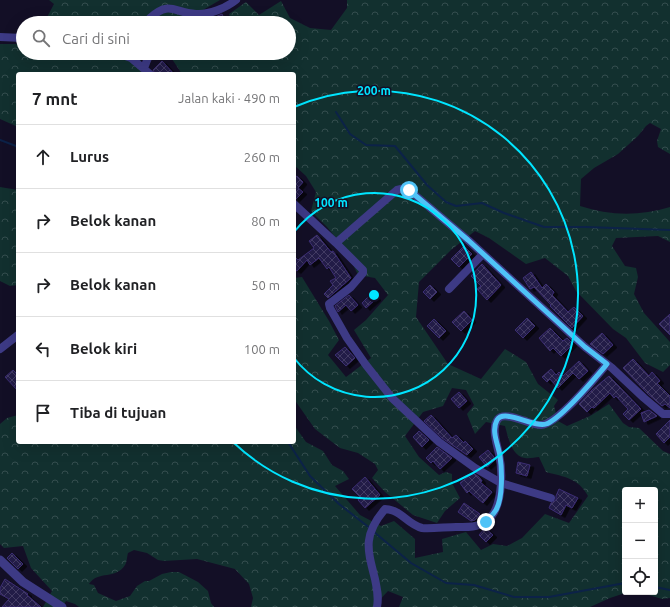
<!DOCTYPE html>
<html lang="id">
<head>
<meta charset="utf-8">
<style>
	:root { --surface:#fff; --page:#f2f2f2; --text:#202124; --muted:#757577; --line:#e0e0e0 }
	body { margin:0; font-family:Ubuntu,sans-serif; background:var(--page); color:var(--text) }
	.controls { position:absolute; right:12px; bottom:12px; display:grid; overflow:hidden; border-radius:4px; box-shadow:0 4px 16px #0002 }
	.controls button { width:36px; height:36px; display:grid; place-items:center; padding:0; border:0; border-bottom:1px solid var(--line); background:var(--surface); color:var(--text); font:20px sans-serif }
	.stop { position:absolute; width:12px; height:12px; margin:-9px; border:3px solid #4fc3f7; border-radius:50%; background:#fff }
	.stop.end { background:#4fc3f7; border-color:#fff; box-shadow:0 1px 4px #0008 }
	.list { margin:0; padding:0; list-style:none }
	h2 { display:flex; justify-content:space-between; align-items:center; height:52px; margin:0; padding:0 16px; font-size:17px }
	h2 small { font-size:13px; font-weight:400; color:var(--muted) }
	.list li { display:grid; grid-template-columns:26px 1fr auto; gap:12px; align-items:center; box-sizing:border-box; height:64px; padding:0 16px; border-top:1px solid var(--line) }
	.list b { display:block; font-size:15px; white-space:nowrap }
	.list em { font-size:13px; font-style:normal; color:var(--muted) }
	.icon { flex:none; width:22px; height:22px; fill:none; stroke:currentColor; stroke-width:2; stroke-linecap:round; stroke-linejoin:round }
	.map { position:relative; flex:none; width:670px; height:607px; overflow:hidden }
	.search { position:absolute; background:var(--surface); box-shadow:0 4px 16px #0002; left:16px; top:16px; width:280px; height:44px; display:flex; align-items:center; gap:10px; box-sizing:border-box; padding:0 14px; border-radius:22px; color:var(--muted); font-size:15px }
	.panel { position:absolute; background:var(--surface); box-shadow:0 4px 16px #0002; left:16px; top:72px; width:280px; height:372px; border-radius:4px }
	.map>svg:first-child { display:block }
	.forest { fill:url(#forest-crowns) }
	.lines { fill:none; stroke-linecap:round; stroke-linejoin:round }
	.stream { stroke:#0c2248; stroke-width:2 }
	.building { fill:url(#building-cross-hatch); stroke:#3b2d73; filter:url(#shadow) }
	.minor { stroke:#3d3a85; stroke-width:8 }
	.tertiary { stroke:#3d3a85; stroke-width:9 }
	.route { stroke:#4fc3f7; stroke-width:5 }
	.ring { fill:none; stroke:#00e5ff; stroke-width:2 }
	.centre { fill:#00e5ff; stroke:#130f26; stroke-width:2 }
	.ring-label { font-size:12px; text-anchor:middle; font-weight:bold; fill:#00e5ff; stroke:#130f26; stroke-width:3; stroke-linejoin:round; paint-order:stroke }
</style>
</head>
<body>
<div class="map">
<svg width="670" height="607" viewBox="0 0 670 607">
	<defs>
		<pattern id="forest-crowns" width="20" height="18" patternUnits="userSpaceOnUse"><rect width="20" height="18" fill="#12302f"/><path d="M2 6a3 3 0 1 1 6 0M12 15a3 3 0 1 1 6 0" fill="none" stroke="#344d4e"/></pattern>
		<pattern id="building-cross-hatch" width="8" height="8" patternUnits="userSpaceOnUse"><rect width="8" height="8" fill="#241b47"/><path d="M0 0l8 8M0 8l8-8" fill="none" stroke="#433b63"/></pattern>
		<filter id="shadow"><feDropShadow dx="4" dy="2.5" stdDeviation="0" flood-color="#0009"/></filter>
	</defs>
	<rect width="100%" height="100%" fill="#130f26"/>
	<path class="forest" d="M49,0H220L203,10L200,11L205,23H44L54,4Z
		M347,0H670V154L658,147L657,141L661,129L650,123L646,126L638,136L618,154L594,168L581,179L580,206C610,216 640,216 670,207V242L658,236L616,238L612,246L625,266L636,268L638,277L634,294L644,313L670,342V365L663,372L645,363L626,338L613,329L576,291L568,276L545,258L526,264L489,238L475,231L451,250L419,282L416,317L448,364L481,379L505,349L526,362L538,384L558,400L554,406L558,421L567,426L590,416L609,404L623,423L629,427L639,428L663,451L670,454V598L662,599L639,592H655V490H625V592H628L610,598L590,607H399L403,597L388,591L373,607H251L253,598L249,584L235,569L197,559L164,561L158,560L147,553L134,550L128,553C127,556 127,562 125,565C116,580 98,570 89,584L94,585L98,593L116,601L130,596L137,586L145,581H149L162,574L171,572H179L198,582L208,591L211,603L214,607H79L75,604L66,601L62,607H43L52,591L31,568L23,546L4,548L0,544V424L7,418L18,415V442H294V425L306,442L323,451L332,465L343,471L349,479L335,486L360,515L381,526L394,521L415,539V558L443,552L442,539L466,532L481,550L493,544L507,546L522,538L545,514L569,523L588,496C578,478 565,477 546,472L539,457C535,457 529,459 525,458C511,456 508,436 505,426L486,422L475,434L467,414L474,405L466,390L452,388L443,406L423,412L405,436L419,457L439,475L446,472L452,474V483L460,498L445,511L437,523L413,515L385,492L372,478L378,470L375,464L358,453L340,448L315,429L294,399V278L302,277L329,321L339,340L328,355L346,377L371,358L354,330L366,320L388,295L375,278L358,275L347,252L327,227L311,211L316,192L306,176L294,165V74H182L168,53H289V23H232L229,14L246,2L259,15L281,1L290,18L310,28L331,30L347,8Z
		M0,44H23V53H141V74H18V127L0,119Z
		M0,187L18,190V285L10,286L0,281Z"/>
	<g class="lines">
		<path class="stream" d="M336,112L350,134L366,145L395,146L427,185L446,202L456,206L482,203L504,213L544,227H586L670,230
			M0,140L16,146L18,149
			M288,442L310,476L339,504L371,529
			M374,532L411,563L446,583L474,585L514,597H549L625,583
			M655,587L670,590"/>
	</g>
	<path class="building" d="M222,14L226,23H202Z
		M162,61L174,74H155L153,70Z
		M297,176L303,182L298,188L303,192L296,199H294V178Z
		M317,235L331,252L333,251L351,278L328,298L324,294L333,285L330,281L336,278L329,267L327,269L319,258L310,265L307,260L297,271L294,269V256L298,260L314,248L309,241Z
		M464,246L472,254L459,267L451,259Z
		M482,264L501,285L487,300L477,289L481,286L471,276Z
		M531,272L542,288L546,284L554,292L552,295L568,312L574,307L583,316L572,328L550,306L551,305L534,287L530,289L523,278Z
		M430,285L437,292L430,299L423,292Z
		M372,293L377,298L366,308L362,303Z
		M349,295L358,305L351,311L346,305L338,312L335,306Z
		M464,311L472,320L461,331L452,322Z
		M670,314V335L659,324Z
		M527,318L535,326L523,338L515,330Z
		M434,319L446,331L439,338L427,326Z
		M550,328L563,341L567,338L573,344L561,356L553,348L550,351L539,338Z
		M602,333L613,345L603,354L590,344Z
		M345,347L355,358L346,366L335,355Z
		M633,359L649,376L652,372L660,381L657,383L670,396V408L665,404L662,406L648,394L623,368Z
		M579,361L588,371L579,379L573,373L558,388L550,379L547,382L542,377L551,369L556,375L559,372L563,376Z
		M13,370L18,375V391L5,377Z
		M609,376L641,409L629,420L623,414L628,409L616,396L614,398L610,393L594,408L592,407L587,412L579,404L592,390Z
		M459,392L467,401L459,408L451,399Z
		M649,410L657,416L644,422L641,413Z
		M431,415L452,438L456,435L464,443L465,441L473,449L467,455L442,438L424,421Z
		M670,420V437L664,443L656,434Z
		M419,431L429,440L422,447L413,437Z
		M437,447L452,458L440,469L433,461L431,463L426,458Z
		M488,450L494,457L495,460L487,467L479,457Z
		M518,462L530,465L527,476L516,473Z
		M473,473L479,477L482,481L480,482L492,492L483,503L469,491L467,493L460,483Z
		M365,477L380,495L365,508L358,500L360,497L352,489Z
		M559,489L578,498L572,508L566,505L561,515L549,508L551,503L556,500V496Z
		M464,503L480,514L475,520L471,521L458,512Z
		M485,528L493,535L486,542L479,535Z
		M12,553L23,564L18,569L7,558Z
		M5,579L28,594L27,595L41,607H2L9,599L0,594V588Z"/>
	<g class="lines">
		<path class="minor" d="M150,23V18C170,0 174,13 196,14C209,15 226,8 236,0
			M0,37L23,38
			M117,53L131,58L150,74
			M144,68L150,53
			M294,204L336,243L397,190L405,188L409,190L468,240L585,347L612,368L644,398L663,414H670
			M336,243L363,270V273L351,287L329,304L330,308L347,338L366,365L392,398L439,442L475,468L501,483L551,498
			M449,289L483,254
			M0,349L18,335
			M377,607C379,596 377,590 375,579C367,548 363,535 385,509C388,509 391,510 394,511C404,515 410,525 422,528C430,529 447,527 456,527C466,527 476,528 485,522C503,512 503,472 499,454C497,444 491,428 498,419C505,410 530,425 541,425C558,424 596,377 607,364"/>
		<path class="tertiary" d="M0,560L23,582L62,607"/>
	</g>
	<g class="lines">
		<path class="route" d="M409,190L468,240L585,347L607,364C596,377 561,419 546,424C534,428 504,408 497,420C491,431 498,444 500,456C502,469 503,498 496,510C493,515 489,518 486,522"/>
	</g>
	<g class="ring">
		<path d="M294 232A102 102 0 1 1 294 358"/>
		<path d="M294 107A204 204 0 1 1 234 443"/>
	</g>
	<circle cx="374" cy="295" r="6" class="centre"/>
	<g class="ring-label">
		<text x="374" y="95">200 m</text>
		<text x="331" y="207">100 m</text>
	</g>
</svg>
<div class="controls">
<button>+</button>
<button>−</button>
<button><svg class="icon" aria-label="locate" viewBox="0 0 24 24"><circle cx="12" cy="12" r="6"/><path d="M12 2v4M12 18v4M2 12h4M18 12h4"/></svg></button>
</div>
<div class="stop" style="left:409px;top:190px"></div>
<div class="stop end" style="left:486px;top:522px"></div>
<div class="search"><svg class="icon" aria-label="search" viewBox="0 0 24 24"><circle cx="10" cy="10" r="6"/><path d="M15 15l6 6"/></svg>Cari di sini</div>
<section class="panel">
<h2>7 mnt<small>Jalan kaki · 490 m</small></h2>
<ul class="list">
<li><svg class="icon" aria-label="ahead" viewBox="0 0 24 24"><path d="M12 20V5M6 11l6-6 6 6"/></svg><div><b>Lurus</b></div><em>260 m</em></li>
<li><svg class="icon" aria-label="right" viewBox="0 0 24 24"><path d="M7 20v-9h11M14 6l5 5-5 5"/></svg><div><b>Belok kanan</b></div><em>80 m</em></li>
<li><svg class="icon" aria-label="right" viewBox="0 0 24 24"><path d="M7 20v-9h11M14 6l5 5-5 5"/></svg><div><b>Belok kanan</b></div><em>50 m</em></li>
<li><svg class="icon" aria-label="left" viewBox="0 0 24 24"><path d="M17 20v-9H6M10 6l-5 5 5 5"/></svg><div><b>Belok kiri</b></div><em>100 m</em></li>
<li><svg class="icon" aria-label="arrive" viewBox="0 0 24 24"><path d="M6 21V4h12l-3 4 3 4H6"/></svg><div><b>Tiba di tujuan</b></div></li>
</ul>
</section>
</div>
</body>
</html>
